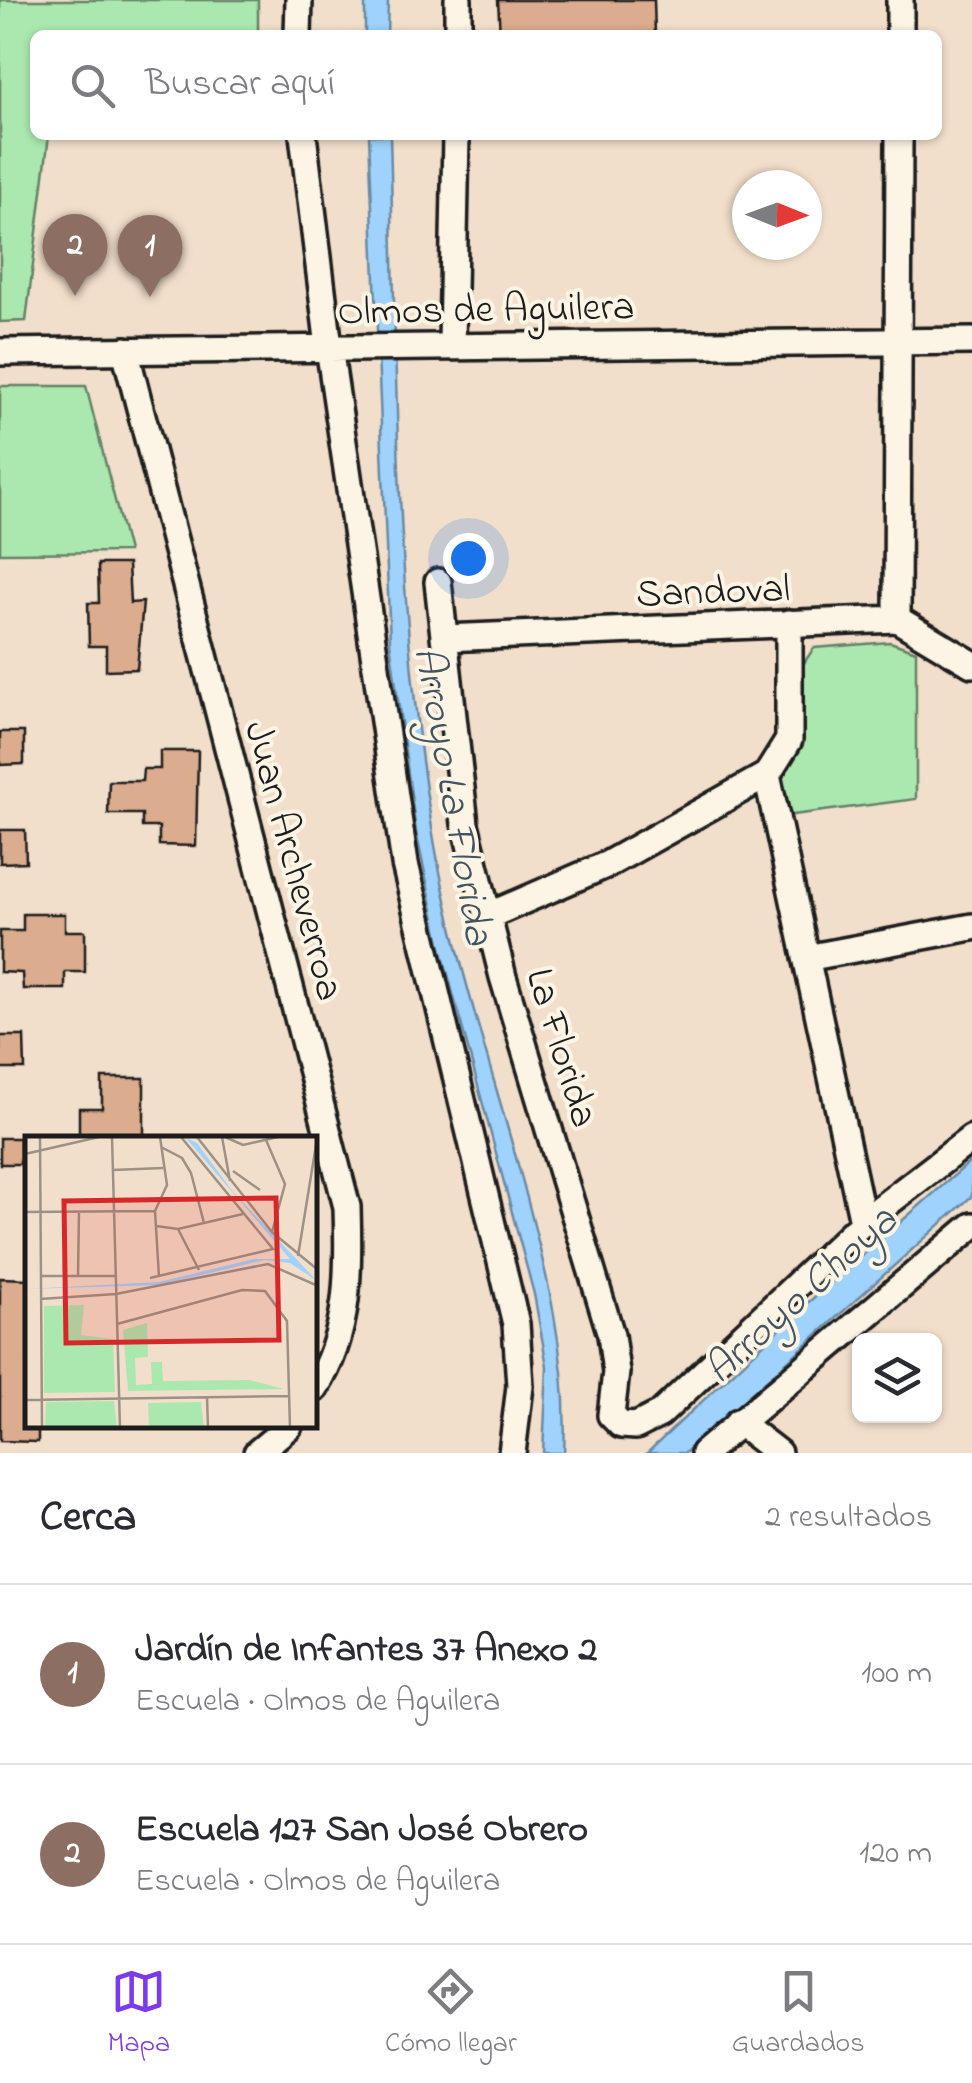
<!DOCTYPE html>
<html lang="es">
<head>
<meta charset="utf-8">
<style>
	:root { --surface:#fff; --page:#f7f7f7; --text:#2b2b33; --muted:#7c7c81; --line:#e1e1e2; --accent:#7c3aed }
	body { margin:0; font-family:"Indie Flower",sans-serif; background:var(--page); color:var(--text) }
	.controls { position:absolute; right:30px; bottom:30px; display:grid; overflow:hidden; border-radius:15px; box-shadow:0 2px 8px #0004 }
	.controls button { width:90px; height:90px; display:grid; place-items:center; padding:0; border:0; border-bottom:2px solid var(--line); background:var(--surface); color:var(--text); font:50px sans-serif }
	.compass { position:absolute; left:732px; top:170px; width:90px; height:90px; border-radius:50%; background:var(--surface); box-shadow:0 2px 8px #0004; rotate:91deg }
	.you { position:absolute; left:468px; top:558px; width:35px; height:35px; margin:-25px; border:8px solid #fff; border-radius:50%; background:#1a73e8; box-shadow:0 0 0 15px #1a73e833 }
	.badge { display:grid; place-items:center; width:65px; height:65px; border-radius:50%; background:var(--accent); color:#fff; font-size:32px; font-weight:700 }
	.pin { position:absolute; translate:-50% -82px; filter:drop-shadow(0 2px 5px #0008) }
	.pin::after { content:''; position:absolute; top:52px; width:35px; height:30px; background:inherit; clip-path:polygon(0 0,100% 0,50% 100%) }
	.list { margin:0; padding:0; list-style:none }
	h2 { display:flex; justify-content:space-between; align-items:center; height:130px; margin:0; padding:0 40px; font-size:42px }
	h2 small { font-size:32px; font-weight:400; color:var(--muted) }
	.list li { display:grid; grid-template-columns:65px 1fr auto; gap:30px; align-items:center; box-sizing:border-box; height:180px; padding:0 40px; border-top:2px solid var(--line) }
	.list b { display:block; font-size:38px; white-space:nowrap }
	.list p { margin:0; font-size:32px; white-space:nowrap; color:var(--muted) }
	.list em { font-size:32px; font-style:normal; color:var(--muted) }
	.icon { flex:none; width:55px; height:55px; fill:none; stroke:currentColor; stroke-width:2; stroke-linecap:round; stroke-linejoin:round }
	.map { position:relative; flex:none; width:972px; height:1453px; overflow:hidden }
	.search { position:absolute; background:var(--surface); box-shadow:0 2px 8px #0004; left:30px; right:30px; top:30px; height:110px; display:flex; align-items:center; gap:25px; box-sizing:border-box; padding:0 35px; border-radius:15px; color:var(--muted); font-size:38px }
	.sheet { height:490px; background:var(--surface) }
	nav { display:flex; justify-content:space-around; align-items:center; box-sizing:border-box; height:140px; border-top:2px solid var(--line); background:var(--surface); font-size:28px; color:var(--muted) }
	nav a { display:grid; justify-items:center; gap:5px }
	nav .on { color:var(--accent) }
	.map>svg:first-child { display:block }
	.green { fill:#abe8af; stroke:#648266; stroke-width:2.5 }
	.water { fill:#9fd3fd; stroke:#6b8aa3; stroke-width:2.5 }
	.building { fill:#dbac8d; stroke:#1c1c1c; stroke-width:2.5 }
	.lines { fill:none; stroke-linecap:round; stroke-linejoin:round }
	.street-casing { stroke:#1c1c1c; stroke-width:32 }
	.street { stroke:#fcf5e5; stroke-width:25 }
	.labels { text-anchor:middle; stroke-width:8; stroke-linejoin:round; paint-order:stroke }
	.street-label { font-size:40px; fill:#1c1c1c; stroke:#fcf5e5 }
	.water-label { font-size:42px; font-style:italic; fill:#435360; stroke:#fcf5e5 }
	.inset-road { fill:none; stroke:#9c9185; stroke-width:2.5 }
	.view { fill:#d62828; fill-opacity:0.15; stroke:#d62828; stroke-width:5 }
	.inset-edge { fill:none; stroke:#1c1c1c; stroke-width:5 }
</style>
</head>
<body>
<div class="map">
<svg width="972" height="1453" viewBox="0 0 972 1453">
	<rect width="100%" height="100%" fill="#f2dfcb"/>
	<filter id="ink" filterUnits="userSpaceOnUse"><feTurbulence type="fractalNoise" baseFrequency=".01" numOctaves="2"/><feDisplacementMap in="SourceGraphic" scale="20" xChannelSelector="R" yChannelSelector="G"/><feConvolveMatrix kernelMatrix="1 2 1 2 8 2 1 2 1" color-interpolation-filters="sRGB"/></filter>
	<g filter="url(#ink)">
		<path class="green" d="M0,0H258V35H35V135H49L26,321L0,322Z
			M0,386H86L128,552L0,553Z
			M890,642L916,651V799L785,816L780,777C816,746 789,707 801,669C804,662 810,654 814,648Z"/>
		<path class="water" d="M365,0H388L387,35H365Z
			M369,135H390C397,366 394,599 432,828C451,946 490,1063 522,1179C546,1269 569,1358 564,1453H543L547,1366L534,1294L443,956L416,832L390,642Z
			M972,1160V1196L685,1453H647L804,1306Z"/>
		<path class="building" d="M498,0H654L655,35H500Z
			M98,564H128L130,603L143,602L137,669L106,670V646H89L88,603H99Z
			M0,732H24V764L0,765Z
			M160,751H198L196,846L159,845V827H142V814H108L109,781H142L143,769H160Z
			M0,830H25L26,862L0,863Z
			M23,914H65V931H85V972H65V989H23L22,973L0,972V931H23Z
			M0,1036H24L25,1069H0Z
			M102,1078H144V1138H79V1108H102Z
			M0,1138H20V1164H0Z
			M0,1278L28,1279V1426H38V1442L0,1441Z"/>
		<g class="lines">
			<defs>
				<path id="street" d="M298,35L299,0
					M458,35V0
					M900,35V0
					M303,135L329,347L405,864L516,1324L520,1386L512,1453
					M452,343L456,135
					M125,350L347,1207C349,1270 350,1334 315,1388
					M0,352L972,341
					M438,582L465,824L503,977L611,1335L616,1372L611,1415L621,1425L636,1426L660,1414L863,1222L972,1138
					M897,619L899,135
					M789,623V740L767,775L863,1222
					M445,638L897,619L972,664
					M488,916L608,864L767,775
					M806,958L972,927
					M738,1422L778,1453
					M257,1453L289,1426
					M704,1453L972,1226"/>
			</defs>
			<use href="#street" class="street-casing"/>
			<use href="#street" class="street"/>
		</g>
	</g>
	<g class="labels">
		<g class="street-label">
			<text transform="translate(486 307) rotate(-1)" y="14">Olmos de Aguilera</text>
			<text transform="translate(713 589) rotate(-2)" y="14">Sandoval</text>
			<text transform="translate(296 860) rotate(75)" y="14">Juan Archeverroa</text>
			<text transform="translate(564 1047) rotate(73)" y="14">La Florida</text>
		</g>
		<g class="water-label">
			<text transform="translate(456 795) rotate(80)" y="15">Arroyo La Florida</text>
			<text transform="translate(799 1293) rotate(-42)" y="15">Arroyo Choya</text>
		</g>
	</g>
	<g transform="translate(25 1136)">
		<rect width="292" height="292" fill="#f2dfcb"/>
		<path d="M59,169L56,199L88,203L90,256L19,257V170ZM122,187L123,221L110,222L111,249L127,248L126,226H137L138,245L224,244L259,253L103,255L98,194ZM89,265L92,292H20L21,266ZM176,266L179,292H124L123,267Z" fill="#abe8af"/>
		<path d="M160,1L172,7L208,56L292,145L265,127L240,124L134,149L0,153L134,146L229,123H265Z" fill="#9fd3fd"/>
		<path class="inset-road" d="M15,1L17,292M87,1L95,292M172,1L247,96L293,134M197,1L205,45M200,1L218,9L253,1M241,4L260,48L247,96M136,11L157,22L166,37L179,87M0,18L74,1M88,34L138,32M208,35L235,54M0,76L130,75M131,90L153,93L218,78M153,93L174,134M273,120L291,9M15,140H90M53,140L54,76M134,141L130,75L142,49L135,1M125,142L248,113L156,1M15,163L91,158L243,128L293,150M92,188L217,154L240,155L262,185L265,292M182,261L183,292M0,264L265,260"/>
		<path class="view" d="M251,62L254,204L41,207L39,65Z"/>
		<rect width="292" height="292" class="inset-edge"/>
	</g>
</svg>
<div class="controls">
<button><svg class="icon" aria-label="layers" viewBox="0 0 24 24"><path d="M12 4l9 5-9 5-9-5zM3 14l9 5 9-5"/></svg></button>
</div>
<svg class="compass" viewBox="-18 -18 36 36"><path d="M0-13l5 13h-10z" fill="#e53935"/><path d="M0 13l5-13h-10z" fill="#7c7c81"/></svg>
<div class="you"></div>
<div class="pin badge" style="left:150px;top:297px;background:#8d6e63">1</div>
<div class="pin badge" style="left:75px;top:296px;background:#8d6e63">2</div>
<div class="search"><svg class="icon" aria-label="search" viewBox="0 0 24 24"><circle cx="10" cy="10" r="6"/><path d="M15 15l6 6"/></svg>Buscar aquí</div>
</div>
<section class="sheet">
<h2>Cerca<small>2 resultados</small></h2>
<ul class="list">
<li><span class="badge" style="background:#8d6e63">1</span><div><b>Jardín de Infantes 37 Anexo 2</b><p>Escuela · Olmos de Aguilera</p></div><em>100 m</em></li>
<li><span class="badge" style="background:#8d6e63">2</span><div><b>Escuela 127 San José Obrero</b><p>Escuela · Olmos de Aguilera</p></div><em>120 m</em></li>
</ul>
</section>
<nav>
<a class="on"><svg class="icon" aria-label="map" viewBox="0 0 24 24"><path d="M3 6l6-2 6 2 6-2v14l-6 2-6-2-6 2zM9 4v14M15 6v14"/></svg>Mapa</a>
<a><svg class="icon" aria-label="directions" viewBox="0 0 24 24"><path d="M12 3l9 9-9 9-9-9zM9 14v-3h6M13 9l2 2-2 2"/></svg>Cómo llegar</a>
<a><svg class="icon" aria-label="saved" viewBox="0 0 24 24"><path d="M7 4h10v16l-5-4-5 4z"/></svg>Guardados</a>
</nav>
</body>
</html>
